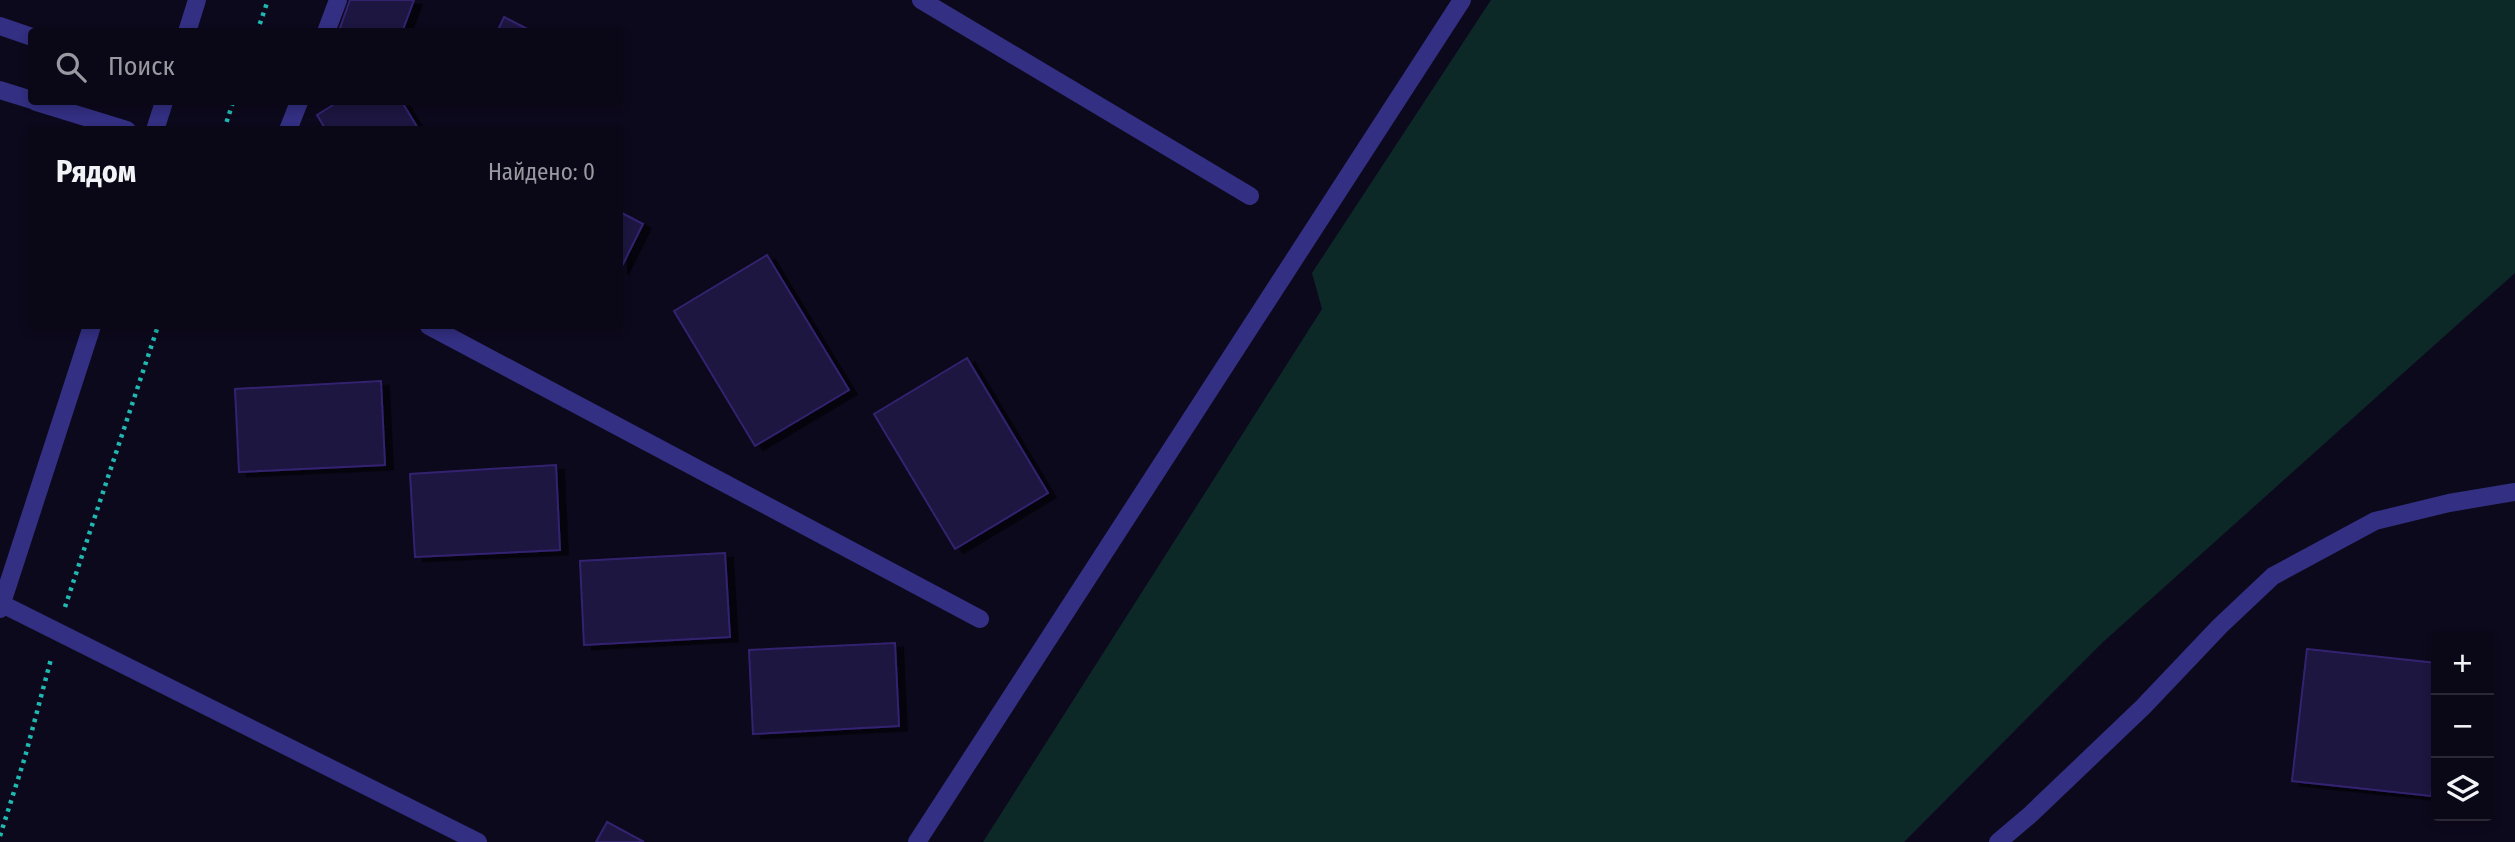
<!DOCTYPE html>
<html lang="ru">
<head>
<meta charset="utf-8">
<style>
	:root { --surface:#0a0716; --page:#181523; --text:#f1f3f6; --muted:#9999a1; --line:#2a2835 }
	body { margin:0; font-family:"Fira Sans Condensed",sans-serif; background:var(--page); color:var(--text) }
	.controls { position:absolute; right:21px; bottom:21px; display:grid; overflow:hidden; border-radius:7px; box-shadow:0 4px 10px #0003 }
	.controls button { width:63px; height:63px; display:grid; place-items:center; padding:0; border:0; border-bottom:2px solid var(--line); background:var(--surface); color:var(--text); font:35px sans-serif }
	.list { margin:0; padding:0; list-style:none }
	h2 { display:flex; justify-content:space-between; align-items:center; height:91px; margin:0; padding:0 28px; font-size:30px }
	h2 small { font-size:23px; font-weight:400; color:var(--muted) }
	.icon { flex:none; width:38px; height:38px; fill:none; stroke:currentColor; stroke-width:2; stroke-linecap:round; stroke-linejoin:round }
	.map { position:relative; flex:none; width:2515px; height:842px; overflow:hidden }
	.search { position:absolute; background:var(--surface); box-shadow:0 4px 10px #0003; left:28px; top:28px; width:595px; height:77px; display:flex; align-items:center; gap:18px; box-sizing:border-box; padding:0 24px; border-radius:7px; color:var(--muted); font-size:26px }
	.panel { position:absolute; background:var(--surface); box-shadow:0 4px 10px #0003; left:28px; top:126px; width:595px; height:203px; border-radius:7px }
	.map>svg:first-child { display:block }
	.green { fill:#0c2827 }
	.building { fill:#1d1340; stroke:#33236f; stroke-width:2; filter:url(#shadow) }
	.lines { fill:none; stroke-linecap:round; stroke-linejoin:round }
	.path { stroke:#20b9b2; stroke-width:4.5; stroke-dasharray:3.5 5; stroke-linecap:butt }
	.minor { stroke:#332f82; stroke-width:18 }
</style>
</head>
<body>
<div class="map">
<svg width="2515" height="842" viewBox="0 0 2515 842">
	<defs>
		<filter id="shadow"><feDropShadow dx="8" dy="4.5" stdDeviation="0" flood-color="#0009"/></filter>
	</defs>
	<rect width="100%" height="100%" fill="#0d091d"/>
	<path class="green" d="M1491,0H2515V273L2103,642L1904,842H983L1322,309L1312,273Z"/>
	<path class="building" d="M350,0H414L402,32H350L340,28Z
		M504,17L533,32H497Z
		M338,102H402L419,130H326L317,115Z
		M620,212L643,224L620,270Z
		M767,255L849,390L755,446L674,311Z
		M967,358L1048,493L955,549L874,414Z
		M381,381L385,465L239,472L235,389Z
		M556,465L560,550L415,557L410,474Z
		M725,553L730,637L584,645L580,561Z
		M895,643L899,726L753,734L749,650Z
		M2307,649L2436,663V751L2431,796L2292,781Z
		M607,822L644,842H596Z"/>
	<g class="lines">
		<path class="path" d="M257,32L268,0
			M224,130L233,102
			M65,607L158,326
			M0,836L25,757L51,659"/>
		<path class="minor" d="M921,0L1250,196
			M0,26L32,37
			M187,32L197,0
			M326,32L338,0
			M0,90L32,100
			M36,102L127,130
			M155,130L164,102
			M288,130L299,102
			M429,326L980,619
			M2,604L478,842
			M0,609L92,326
			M917,842L1462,0
			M1998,842L2031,814L2143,707L2220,626L2273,576L2375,521L2449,503L2515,492"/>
	</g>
</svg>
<div class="controls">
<button>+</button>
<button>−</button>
<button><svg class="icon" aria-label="layers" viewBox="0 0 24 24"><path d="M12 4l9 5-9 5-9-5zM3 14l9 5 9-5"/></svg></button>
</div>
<div class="search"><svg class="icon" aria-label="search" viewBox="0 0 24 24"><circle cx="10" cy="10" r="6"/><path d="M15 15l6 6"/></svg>Поиск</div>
<section class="panel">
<h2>Рядом<small>Найдено: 0</small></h2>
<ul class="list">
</ul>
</section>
</div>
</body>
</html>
